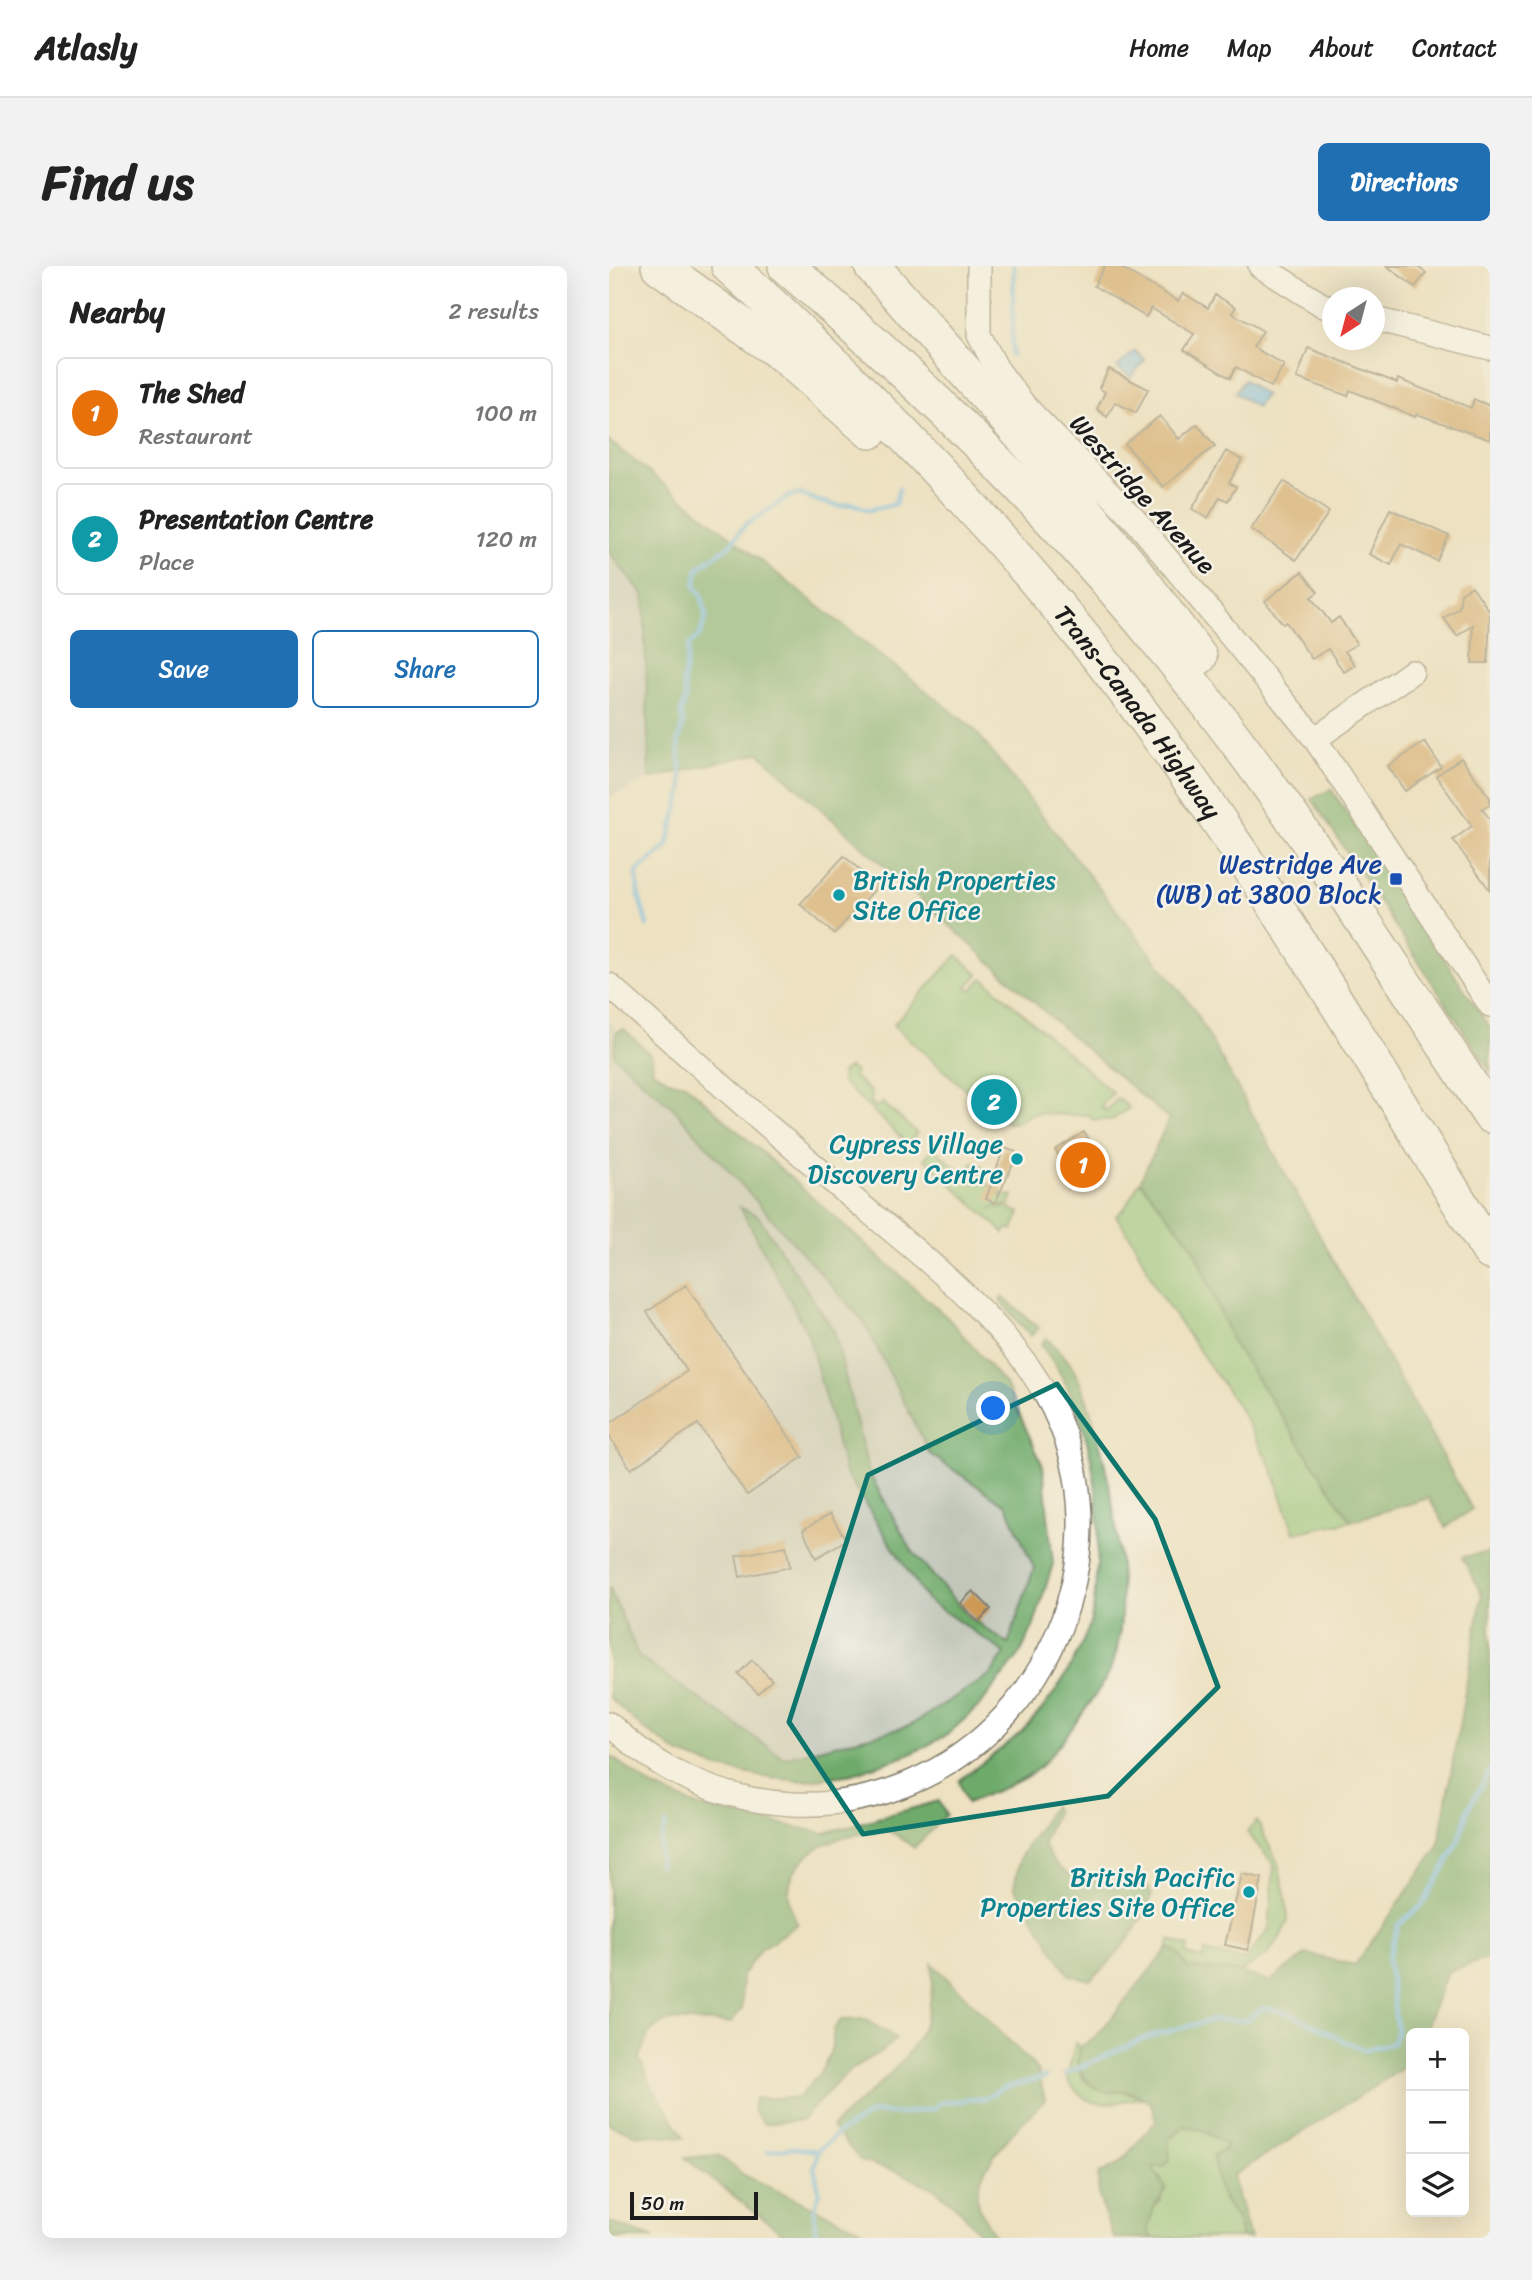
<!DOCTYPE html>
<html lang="en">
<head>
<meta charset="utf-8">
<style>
	:root { --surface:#fff; --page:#f2f2f2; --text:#222; --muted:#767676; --line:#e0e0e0; --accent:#1f6fb2 }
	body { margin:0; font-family:Sriracha,sans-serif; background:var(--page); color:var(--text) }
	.controls { position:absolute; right:21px; bottom:21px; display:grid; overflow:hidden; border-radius:10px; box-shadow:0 7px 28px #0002 }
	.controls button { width:63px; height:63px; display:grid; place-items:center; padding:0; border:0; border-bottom:2px solid var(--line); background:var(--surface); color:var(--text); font:35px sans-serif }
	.compass { position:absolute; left:713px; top:21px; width:63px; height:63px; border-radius:50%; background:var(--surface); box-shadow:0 7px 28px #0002; rotate:216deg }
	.scale { position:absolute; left:21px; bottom:18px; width:128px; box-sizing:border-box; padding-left:7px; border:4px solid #1c1c1c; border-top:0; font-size:19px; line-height:24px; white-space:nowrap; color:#1c1c1c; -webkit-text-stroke:5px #f7f3e8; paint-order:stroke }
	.you { position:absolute; left:385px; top:1143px; width:24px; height:24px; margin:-18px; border:5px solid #fff; border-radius:50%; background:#1a73e8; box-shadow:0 0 0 10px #1a73e833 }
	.badge { display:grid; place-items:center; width:46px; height:46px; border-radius:50%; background:var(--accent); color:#fff; font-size:23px; font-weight:700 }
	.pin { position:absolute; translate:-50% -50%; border:4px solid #fff; box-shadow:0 2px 7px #0006 }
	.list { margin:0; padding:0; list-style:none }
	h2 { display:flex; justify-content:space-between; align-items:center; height:91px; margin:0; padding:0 28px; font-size:30px }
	h2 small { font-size:23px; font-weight:400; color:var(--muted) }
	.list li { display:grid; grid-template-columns:46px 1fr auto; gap:21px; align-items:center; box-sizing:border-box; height:112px; margin:0 14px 14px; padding:0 14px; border:2px solid var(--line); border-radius:10px }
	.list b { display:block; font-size:26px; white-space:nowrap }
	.list p { margin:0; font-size:23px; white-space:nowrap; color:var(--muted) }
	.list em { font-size:23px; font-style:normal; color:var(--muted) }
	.actions { display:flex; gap:14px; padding:21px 28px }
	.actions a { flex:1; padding:16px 0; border:2px solid var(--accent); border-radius:10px; text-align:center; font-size:24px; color:var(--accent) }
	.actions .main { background:var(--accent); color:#fff }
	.icon { flex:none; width:38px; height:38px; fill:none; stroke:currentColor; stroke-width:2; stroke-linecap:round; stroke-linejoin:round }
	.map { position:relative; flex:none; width:881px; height:1972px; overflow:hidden; border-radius:10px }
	header { display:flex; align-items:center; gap:42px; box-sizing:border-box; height:98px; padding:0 35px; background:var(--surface); border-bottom:2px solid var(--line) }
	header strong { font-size:33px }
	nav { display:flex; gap:38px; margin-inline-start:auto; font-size:24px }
	.intro { display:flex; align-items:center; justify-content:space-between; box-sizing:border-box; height:168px; padding:0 42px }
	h1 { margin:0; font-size:49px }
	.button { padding:18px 32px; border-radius:10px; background:var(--accent); color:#fff; font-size:24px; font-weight:700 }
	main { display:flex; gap:42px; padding:0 42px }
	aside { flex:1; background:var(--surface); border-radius:10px; box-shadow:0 7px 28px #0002 }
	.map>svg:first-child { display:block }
	.industrial { fill:#c1c6b9 }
	.green { fill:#88c47a; stroke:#52704b; stroke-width:2 }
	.forest { fill:#6eaa6a; stroke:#456343; stroke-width:2 }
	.water { fill:#70bae9; stroke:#466b82; stroke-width:2 }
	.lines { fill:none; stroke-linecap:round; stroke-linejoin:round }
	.stream { stroke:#70bae9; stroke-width:5 }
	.building { fill:#ce9953 }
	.minor-casing { stroke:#847e6e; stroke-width:26 }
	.highway-casing { stroke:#847e6e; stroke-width:38 }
	.minor { stroke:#fff; stroke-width:23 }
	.highway { stroke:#fff; stroke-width:35 }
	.marked { fill:none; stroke:#0f766e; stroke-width:5; stroke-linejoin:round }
	.transit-dot { fill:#1a4fb4; stroke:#f7f3e8; stroke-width:2.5 }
	.culture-dot { fill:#0f9aa8; stroke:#f7f3e8; stroke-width:2.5 }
	.labels { text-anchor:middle; stroke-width:5; stroke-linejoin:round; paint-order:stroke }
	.street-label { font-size:26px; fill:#1c1c1c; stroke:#f7f3e8 }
	.transit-label { font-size:26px; fill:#164399; stroke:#f7f3e8; text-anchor:end }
	.culture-label { font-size:26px; fill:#0d838f; stroke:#f7f3e8; text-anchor:end }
</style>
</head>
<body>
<header>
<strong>Atlasly</strong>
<nav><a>Home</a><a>Map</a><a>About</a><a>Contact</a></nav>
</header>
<div class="intro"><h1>Find us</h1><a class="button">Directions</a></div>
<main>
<aside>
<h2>Nearby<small>2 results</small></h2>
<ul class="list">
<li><span class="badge" style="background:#e8710a">1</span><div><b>The Shed</b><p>Restaurant</p></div><em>100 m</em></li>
<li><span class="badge" style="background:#0f9aa8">2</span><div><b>Presentation Centre</b><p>Place</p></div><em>120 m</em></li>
</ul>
<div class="actions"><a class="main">Save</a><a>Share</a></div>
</aside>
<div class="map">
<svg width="881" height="1972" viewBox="0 0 881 1972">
	<rect width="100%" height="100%" fill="#f7f3e8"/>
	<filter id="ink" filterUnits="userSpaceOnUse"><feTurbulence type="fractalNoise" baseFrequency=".0143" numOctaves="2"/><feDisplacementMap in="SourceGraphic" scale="14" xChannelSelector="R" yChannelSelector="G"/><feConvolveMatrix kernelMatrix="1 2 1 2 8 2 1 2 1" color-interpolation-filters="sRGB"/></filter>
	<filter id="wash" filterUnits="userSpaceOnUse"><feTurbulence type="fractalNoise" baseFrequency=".00686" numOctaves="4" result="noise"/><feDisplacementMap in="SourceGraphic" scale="28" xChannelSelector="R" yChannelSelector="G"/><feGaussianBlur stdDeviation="1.57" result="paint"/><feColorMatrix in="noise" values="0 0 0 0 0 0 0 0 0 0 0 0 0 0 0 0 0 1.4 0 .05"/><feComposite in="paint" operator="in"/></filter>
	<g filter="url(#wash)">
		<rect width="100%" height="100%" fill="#ede1c1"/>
		<path class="industrial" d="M0,287L35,329L40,513L0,532Z
			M0,753L7,766L5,790L65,843L255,1056L321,1188L398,1240L425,1302L396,1387L382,1408L300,1460L175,1492L30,1390L0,1321Z"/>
		<path class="green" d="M348,689L369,708L358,721L363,724L374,712L504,827L492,840L497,845L509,832L520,842L503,854H484L478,848C453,854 426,838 410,856L400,857L392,853L406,837L380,815L365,831L284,759Z
			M240,801L247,807L245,811L263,827L262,836L268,841L274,837L308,867L299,878L233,816L232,808Z
			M324,882L354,908L365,896L373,900L376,916L393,926L392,930L404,929L401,938L381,942L402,941L404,945L411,946L404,964L399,962L395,967L315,893Z
			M531,915L584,980L623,1075L742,1255L685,1267L663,1202L629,1140L549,1026L526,978L507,950L516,942Z
			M648,1555L669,1597L677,1633L679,1654L672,1670L658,1689L631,1706L579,1702L568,1686L559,1682L561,1674L579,1680L577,1688L594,1693L596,1686L636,1694L660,1663L665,1599L638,1566Z
			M466,1777L471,1781C459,1834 508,1818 534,1832C498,1836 479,1848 458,1812Z
			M575,1860L591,1863L617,1878L616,1882L605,1889C606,1899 608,1911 610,1922C614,1939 634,1951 632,1972H544L538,1966L545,1941L552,1935V1912L543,1902L561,1894L559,1874Z"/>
		<path class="forest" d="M0,175L364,462L583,740L863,1243L837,1261L820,1232L742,1255L623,1075L584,980L531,915L560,853L467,774L150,487L40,513L35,329L0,287Z
			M722,523L881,762V805L703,533Z
			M15,763L43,790L44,805L62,815L76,818L339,1052L397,1119L434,1200L444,1298L425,1359L411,1388L370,1440L338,1469L302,1488L244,1508L193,1515L160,1512L110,1502L71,1488L31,1460L0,1431V1321L30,1391L175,1492L300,1460L382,1408L396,1387L317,1333L236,1206L199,1068L131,941L149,950L225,1065L260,1207L303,1285L359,1350L399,1378L425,1302L398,1240L321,1188L255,1056L65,843L5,790L7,766Z
			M394,1031L430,1062L422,1070L391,1035Z
			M437,1072C445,1081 457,1090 463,1100C496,1158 530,1340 502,1402C493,1423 443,1492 426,1505C407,1519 380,1527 358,1537L350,1515C376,1493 405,1477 427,1450C448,1427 467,1393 479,1363C485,1348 486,1328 487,1311C495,1231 482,1143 432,1079Z
			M881,1286V1692L838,1706L815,1767H802V1797L624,1910L641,1972H632C634,1951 614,1939 610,1922C608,1911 606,1900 604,1889L616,1883L617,1878L591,1863L575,1860L559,1874L561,1894L555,1901L547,1900L544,1902L557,1923L545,1941L538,1966L544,1972H505C497,1951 486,1931 490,1908L511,1897L547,1855L542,1837C536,1833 529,1828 522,1826C515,1824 507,1827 500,1826C476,1823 466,1801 471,1781L486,1772L559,1682L568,1686L579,1702L631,1706L660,1716L697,1688L746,1699L829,1581L873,1329L853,1291Z
			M0,1489L44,1521L91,1541L215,1567L330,1535L337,1549L305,1582C298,1577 286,1566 278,1565C270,1563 258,1567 251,1568C203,1574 161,1609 189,1658L151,1684L133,1710V1743L122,1757L59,1754L40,1767L30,1792L43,1821L75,1871L25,1868L0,1858Z
			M444,1540L447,1546L434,1576C449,1623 495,1616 536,1615L543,1629C532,1661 507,1693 481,1714L460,1709L405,1621L411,1591Z
			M323,1697L429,1804L436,1834C415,1854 366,1902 368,1932C369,1944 381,1961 387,1972H374L353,1946L328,1924L289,1906L252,1895L223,1861C278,1807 328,1785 323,1697Z
			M255,1753L287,1772C277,1786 260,1791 246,1801C226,1817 210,1835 194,1854L155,1858L144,1844L146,1832H189C208,1812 226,1792 224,1764L232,1754Z
			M109,1889L135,1909L270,1972H179L76,1892Z
			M0,1956L46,1972H0Z"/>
		<path class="water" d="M526,85L536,94L522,111L508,101Z
			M635,114L656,129L647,141L626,127Z"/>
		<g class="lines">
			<path class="stream" d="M403,89L405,0
				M38,659L29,627L28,606L58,580L74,522L69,476L74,457L72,446L77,432L74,416L80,379L91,369L97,351L93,331L86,320L89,302L121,279L136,259L181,230L192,228L209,235L231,240L244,238L260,244L286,238L290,223
				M50,1600L52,1574L57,1559
				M456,1808L538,1771L603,1754H637L654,1742C692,1745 719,1770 755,1784L784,1777L788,1764L779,1693L789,1659L812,1640L833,1606L851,1571L860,1541L881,1505
				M159,1885L186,1882L209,1885
				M207,1972L205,1947L210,1925L205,1901L209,1885L229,1867L265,1846L288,1848L325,1843L330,1837L376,1832L393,1822L436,1811"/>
		</g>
		<g id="blocks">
			<path class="building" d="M496,0H509L569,35L574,27L599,42L606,29L627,41L623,47L654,65L644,81L675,99L662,121L627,101L621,112L575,84L585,68L542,42L537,51L485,20Z
				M778,0H807L817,7L806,21Z
				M699,82L788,117L789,113L862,142L865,133L881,140V174L808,148L806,151L741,124L739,130L688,112Z
				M500,103L539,123L527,147L506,136L498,151L488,143L496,126L490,122Z
				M551,150L570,173L588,158L606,180L554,221L516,178Z
				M617,185L633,194L620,217L627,221L619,235L611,231L599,252L583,243Z
				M675,215L720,246L687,294L642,263Z
				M781,243L840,270L828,295L792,278L782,299L760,288Z
				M693,306L709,326L702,331L722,357L730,351L748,378L736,385L746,399L735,406L719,383L703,393L677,356L674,358L656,335Z
				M863,320L881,346L879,397H863L864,359L848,370L835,352L850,342L852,327Z
				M816,476L832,501L796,525L779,500Z
				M852,492L881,532V538L873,543L881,553V624L844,574L863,560L827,510Z
				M235,590L269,620L225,668L191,638Z
				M475,866L489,887L485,889L488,893L462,909L446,884Z
				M395,882L407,886V892L386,937L377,933Z
				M77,1019L194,1191L138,1229L89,1158L22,1203L0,1170V1158L78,1105L38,1046Z
				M221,1248L237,1274L207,1292L194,1264Z
				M177,1280L181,1301L131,1311L127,1290Z
				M364,1325L382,1343L369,1356L351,1337Z
				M143,1394L163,1414L149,1427L129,1408Z
				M633,1608L653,1612L639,1684L616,1679Z"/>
		</g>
	</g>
	<g filter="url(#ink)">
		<use href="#blocks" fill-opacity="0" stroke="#847e6e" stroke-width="2"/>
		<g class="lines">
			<defs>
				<path id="minor" d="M370,0V69L388,103L415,139L528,256L706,473L881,739
					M651,0L715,40L724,42
					M766,53L881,82
					M706,473L803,406
					M0,719C71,783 142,846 215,908C297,979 411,1057 452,1160C475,1215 477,1280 459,1338C408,1509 220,1589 62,1504C39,1492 19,1475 0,1458"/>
				<g id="highway">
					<path d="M50,0L177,91L261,165"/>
					<path id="s1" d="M120,0C281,146 432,306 559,483C676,644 776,817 881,986"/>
					<path d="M177,0C318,121 451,252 567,397C682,540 781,695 881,849"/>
					<path d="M263,0L455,218L528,308L590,391"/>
				</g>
			</defs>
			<use href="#minor" class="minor-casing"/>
			<use href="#highway" class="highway-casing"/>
			<use href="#minor" class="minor"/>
			<use href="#highway" class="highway"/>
		</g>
	</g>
	<path d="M0 0H881V1972H0ZM448,1118L546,1253L609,1421L499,1530L254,1568L180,1456L259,1209Z" fill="#ede1c1" fill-opacity=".55" fill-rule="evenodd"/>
	<path class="marked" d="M448,1118L546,1253L609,1421L499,1530L254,1568L180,1456L259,1209Z"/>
	<rect class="transit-dot" x="780" y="606" width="14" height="14" rx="3.5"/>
	<g class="culture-dot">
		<circle cx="230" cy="629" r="7"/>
		<circle cx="408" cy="893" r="7"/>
		<circle cx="640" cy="1626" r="7"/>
	</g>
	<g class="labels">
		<g class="street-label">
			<text transform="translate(534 228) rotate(48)" y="9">Westridge Avenue</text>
			<text dy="9" stroke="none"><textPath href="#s1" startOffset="606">Trans-Canada Highway</textPath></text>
		</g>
		<g class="transit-label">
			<text x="773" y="607">Westridge Ave<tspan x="773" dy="30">(WB) at 3800 Block</tspan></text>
		</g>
		<g class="culture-label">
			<text x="244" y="623" text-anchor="start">British Properties<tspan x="244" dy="30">Site Office</tspan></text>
			<text x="394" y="887">Cypress Village<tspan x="394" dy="30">Discovery Centre</tspan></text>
			<text x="626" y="1620">British Pacific<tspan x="626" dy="30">Properties Site Office</tspan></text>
		</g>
	</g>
</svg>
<div class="controls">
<button>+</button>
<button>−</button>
<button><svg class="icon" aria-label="layers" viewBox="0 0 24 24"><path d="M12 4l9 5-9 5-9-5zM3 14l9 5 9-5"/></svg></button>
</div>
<svg class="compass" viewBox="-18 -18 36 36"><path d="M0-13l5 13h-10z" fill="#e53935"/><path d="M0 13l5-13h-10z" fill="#767676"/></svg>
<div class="scale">50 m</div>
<div class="you"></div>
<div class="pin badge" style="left:474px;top:899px;background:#e8710a">1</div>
<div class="pin badge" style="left:385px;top:836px;background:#0f9aa8">2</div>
</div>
</main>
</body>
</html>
